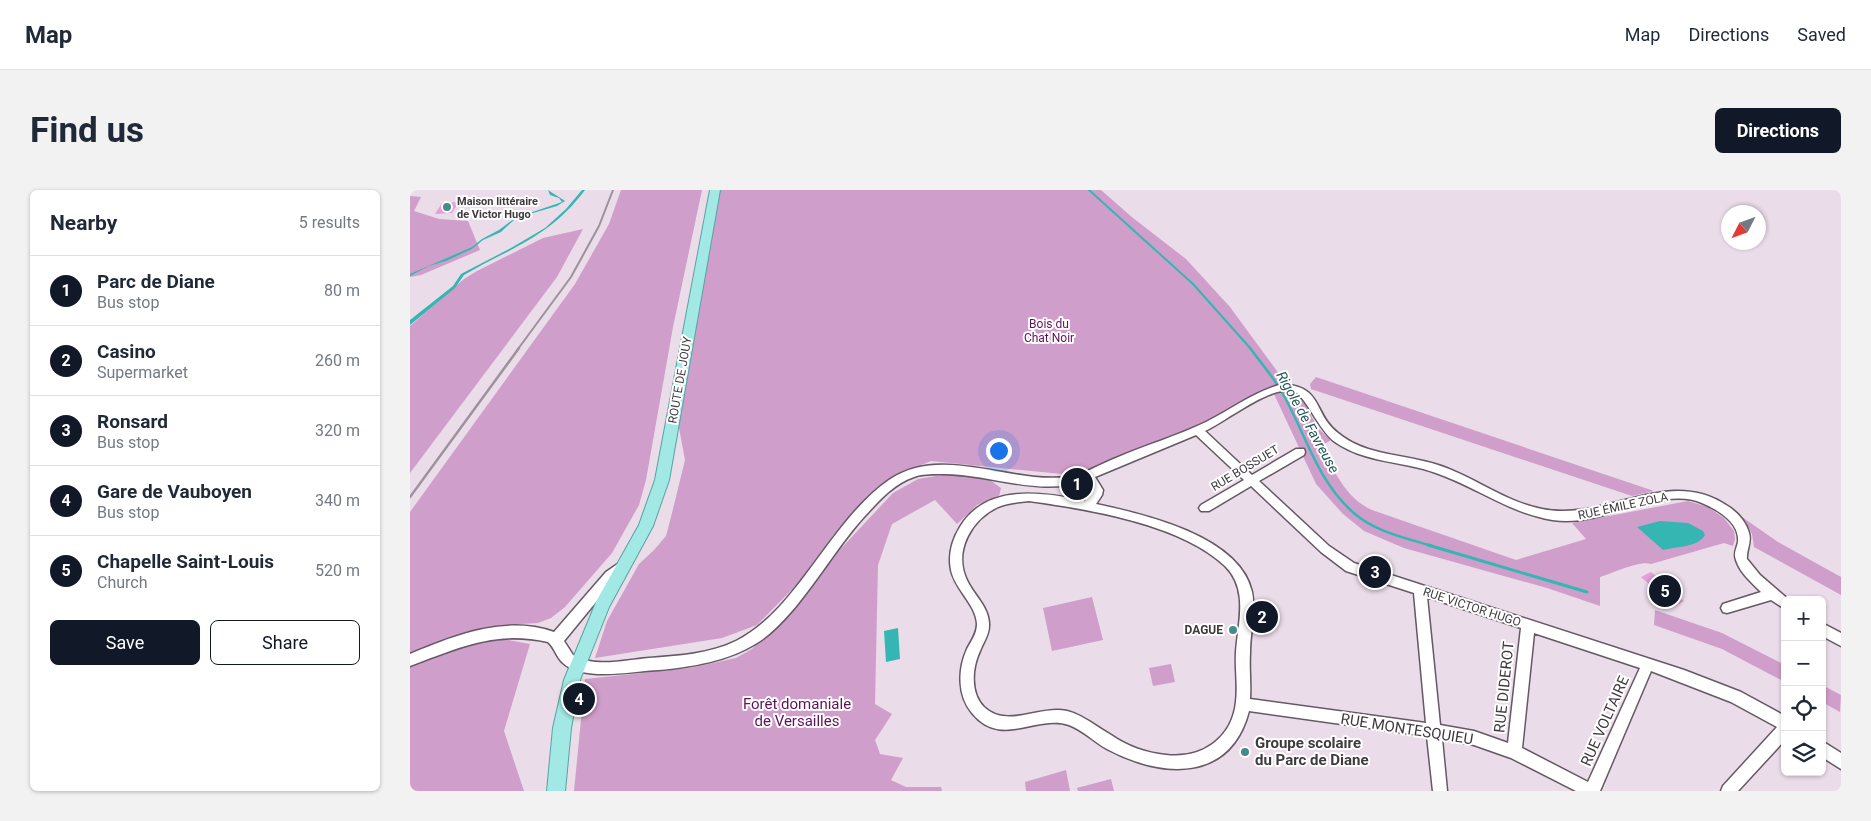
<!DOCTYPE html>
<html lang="en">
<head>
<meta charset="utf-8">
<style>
	:root { --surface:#fff; --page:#f2f2f3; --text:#1f2937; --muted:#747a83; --line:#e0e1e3; --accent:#111827 }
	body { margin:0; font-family:Roboto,sans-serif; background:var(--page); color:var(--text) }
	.controls { position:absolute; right:15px; bottom:15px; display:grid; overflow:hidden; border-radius:8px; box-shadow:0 1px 4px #0004 }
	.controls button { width:45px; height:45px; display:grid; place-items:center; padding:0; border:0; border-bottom:1px solid var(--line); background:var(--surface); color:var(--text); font:25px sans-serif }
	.compass { position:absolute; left:1311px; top:15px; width:45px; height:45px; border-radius:50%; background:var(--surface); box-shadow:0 1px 4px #0004; rotate:228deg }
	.you { position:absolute; left:588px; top:260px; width:18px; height:18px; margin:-12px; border:4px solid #fff; border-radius:50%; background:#1a73e8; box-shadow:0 0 0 8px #1a73e833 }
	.badge { display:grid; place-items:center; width:32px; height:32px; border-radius:50%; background:var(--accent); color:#fff; font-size:16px; font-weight:700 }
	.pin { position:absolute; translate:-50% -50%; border:2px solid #fff; box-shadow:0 1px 5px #0006 }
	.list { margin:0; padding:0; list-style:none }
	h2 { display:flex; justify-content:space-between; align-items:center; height:65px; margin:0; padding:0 20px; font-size:21px }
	h2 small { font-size:16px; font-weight:400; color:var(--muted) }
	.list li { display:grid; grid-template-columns:32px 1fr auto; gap:15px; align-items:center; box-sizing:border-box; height:70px; padding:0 20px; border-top:1px solid var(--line) }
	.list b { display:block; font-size:19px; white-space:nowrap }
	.list p { margin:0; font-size:16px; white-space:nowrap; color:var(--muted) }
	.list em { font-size:16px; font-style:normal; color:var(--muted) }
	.actions { display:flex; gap:10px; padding:15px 20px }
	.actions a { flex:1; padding:11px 0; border:1px solid var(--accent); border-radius:8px; text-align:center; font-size:18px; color:var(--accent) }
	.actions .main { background:var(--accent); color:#fff }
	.icon { flex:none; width:28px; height:28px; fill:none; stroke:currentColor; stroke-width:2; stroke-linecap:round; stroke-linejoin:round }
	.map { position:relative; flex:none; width:1431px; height:601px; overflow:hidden; border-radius:8px }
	header { display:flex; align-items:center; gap:30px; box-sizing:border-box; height:70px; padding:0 25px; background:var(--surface); border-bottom:1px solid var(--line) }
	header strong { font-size:24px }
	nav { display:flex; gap:28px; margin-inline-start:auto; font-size:18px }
	.intro { display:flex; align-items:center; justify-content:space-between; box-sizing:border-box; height:120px; padding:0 30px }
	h1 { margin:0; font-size:35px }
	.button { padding:12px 22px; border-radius:8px; background:var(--accent); color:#fff; font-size:18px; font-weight:700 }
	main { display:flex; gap:30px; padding:0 30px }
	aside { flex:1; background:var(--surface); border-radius:8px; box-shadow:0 1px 4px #0004 }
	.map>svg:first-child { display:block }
	.green { fill:#d09eca }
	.water { fill:#35b6b2 }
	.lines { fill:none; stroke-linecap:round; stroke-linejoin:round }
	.stream-far2 { stroke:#35b6b2; stroke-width:2 }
	.stream-far1 { stroke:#35b6b2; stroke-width:2.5 }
	.stream { stroke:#35b6b2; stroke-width:3 }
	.building { fill:#e3a0db }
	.minor-casing { stroke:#655963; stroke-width:3 }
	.major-casing { stroke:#57a3a1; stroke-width:2 }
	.minor { fill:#fff; fill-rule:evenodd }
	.major { fill:#a2e9e6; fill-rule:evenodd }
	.rail-far1 { stroke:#9c929b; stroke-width:2 }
	.rail { stroke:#9c929b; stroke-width:2.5 }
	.poi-dot { fill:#448b89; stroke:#fff; stroke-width:2 }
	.labels { text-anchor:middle; stroke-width:4; stroke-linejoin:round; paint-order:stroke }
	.far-poi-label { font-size:11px; font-weight:bold; fill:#3f3a3f; stroke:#fff; text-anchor:start }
	.park-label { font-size:12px; fill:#5f115a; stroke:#fff }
	.street-label { font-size:12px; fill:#3f3a3f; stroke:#fff }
	.poi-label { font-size:12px; font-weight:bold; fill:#3f3a3f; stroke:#fff; text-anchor:end }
	.water-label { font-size:14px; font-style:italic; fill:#255957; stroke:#fff }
	.near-street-label { font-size:15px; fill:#3f3a3f; stroke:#fff }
	.near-park-label { font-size:15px; fill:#5f115a; stroke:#fff }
	.near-poi-label { font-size:15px; font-weight:bold; fill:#3f3a3f; stroke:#fff; text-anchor:start }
</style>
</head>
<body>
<header>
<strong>Map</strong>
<nav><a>Map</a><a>Directions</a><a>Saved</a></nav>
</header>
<div class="intro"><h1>Find us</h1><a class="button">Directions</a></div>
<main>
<aside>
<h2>Nearby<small>5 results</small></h2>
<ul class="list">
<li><span class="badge">1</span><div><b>Parc de Diane</b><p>Bus stop</p></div><em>80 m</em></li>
<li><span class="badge">2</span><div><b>Casino</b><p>Supermarket</p></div><em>260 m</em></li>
<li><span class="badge">3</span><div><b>Ronsard</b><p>Bus stop</p></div><em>320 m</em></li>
<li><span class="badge">4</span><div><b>Gare de Vauboyen</b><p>Bus stop</p></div><em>340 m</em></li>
<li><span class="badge">5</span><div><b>Chapelle Saint-Louis</b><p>Church</p></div><em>520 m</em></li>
</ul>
<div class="actions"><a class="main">Save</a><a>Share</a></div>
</aside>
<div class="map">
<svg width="1431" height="601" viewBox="0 0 1431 601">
	<rect width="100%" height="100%" fill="#eadce8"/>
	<path class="green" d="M211,0H292L263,137L236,290L229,315L202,363L155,417L141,428L128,433L94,435L73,439L0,462V322L165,94L199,34Z
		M309,0H691L723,28L776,69L820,117L878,196L867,199L800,234L697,276L652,284L521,271L499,280L347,435L312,448L185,468L197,431L229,374L244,360L256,346L261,327L275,270L267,227Z
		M0,6L11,7L4,21L29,29L58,31L70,60L11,85L0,87Z
		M173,39L147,87L0,283V136L54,89L67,81L133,48Z
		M906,187L1244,301L1222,306L901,199L900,194Z
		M883,200L891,207L908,238L921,250L911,256C924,280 935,308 962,320L1106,370L1176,349L1162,333L1278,311L1298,317L1314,328L1324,341L1325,349L1323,356L1314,353L1241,374C1230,370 1203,383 1190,387V416L1137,398L994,358L954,341L933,324L906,294L864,204L867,201Z
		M538,284L577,288L591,298L589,306L567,315L547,334L525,310L482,334L468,375L465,514L482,524L465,550L470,564L493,568L481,590L496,597H531L532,601H164L175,489L280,478L326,468L342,459L409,382L483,303L508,289Z
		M1332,327L1368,352L1431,387V405L1344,357L1342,344Z
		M682,407L693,450L642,461L633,418Z
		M1245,420L1312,443L1375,475V492L1312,459L1244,435Z
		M93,449L120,454L94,541L114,601H0V475L63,453Z
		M761,474L765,492L743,496L739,478Z
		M1412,495L1431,505L1430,522L1412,512Z
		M656,580L660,601H616L615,592Z
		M701,589L704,601H668L667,598Z"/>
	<path class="water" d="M138,0L155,11L147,16L106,28L91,42L73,50L62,59L36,71L19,76L0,86V84L62,57L72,49L89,40L105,28L152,12L149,8L140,5Z
		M172,0H175C140,47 102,57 54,85L45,98L0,135V130L43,96L51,84L101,58L135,38L156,19Z
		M1250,331L1278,333L1293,341L1295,345C1289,357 1265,357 1253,360L1227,337Z
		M488,438L490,469L476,472L474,441Z"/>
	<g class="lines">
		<path class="stream-far2" d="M679,0L783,94L841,159"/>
		<path class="stream-far1" d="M840,158C851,173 864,188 873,204C896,245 908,293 945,324C966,342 996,348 1022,356"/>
		<path class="stream" d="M1018,355L1177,402"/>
	</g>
	<path class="building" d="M49,12L42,23L25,24L32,13Z
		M1241,382L1274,411L1264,417L1231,387Z"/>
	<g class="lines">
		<defs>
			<path id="minor" d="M872,194C914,197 902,222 928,243C955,266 995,264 1028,275C1063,286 1095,312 1132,319C1196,332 1257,276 1316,315C1326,321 1336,331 1339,343C1342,352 1336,360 1337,369L1350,385L1379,410H1375V419L1361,410L1317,423L1313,422L1311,418L1313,414L1351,402C1342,393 1330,383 1326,370C1323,363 1327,358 1328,352C1330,332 1306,319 1292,313C1261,299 1213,322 1182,328C1164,332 1146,332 1129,327C1093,318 1061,295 1026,283C993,271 955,273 925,252C909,241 895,204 883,201C859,196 817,231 795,241L842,285L886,259H894L895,262L894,265L849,291L919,356L944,373L1274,480L1331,502L1375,526V550L1328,601H1311L1313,596L1367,537L1321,512L1241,481L1190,601H1166L1101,568L1064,555L1032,549L1037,601H1023L1017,546L839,521C820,593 751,588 697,559C684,552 673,540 659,535C626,524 591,559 562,523C547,505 548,479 557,459C561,451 567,444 567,434C566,414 545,400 541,380C538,365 542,350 550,337C576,293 633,302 675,311L681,300L675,291C627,307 578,283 530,284C521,284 511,284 504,287C483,294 468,312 454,327C420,364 387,428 347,453C318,471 282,477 249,480C224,481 173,492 153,473C146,467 145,458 138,452C85,440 48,458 0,476V464C45,445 96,425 144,442L196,382L212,371L216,372L218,376L204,390L154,451L163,465C184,478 216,470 239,468C268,466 299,464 326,451C387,421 420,331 479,290C532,254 599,294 657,287C674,285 690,274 706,268C736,255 767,246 796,232C822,219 844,202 872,194ZM786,245L834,290L791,315L789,318L791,321H799L841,296L911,362L936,381L1004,403L1016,533L840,509C841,493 839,478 840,463C840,442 846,422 842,402C830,346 733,324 686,314L692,305L693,300L685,287ZM619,311C677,319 771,334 815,376C839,400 828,432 826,462C825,479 828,495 826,512C822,549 791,569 756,565C736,563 717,556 701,545C687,537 673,525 657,521C629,515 598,539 574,517C560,503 562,478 570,461C573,453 579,445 579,436C580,417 563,405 556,388C544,360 562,329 588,317C598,313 608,312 619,311ZM1017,407L1111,438L1098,553L1064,541L1030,535ZM1124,443L1230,478L1178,592L1112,558Z
				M1412,433L1431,443V456L1412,446Z
				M1412,551L1431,563V579L1412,567Z"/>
			<path id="major" d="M300,0H310L259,290L243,336L199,417L170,490L161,538L155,601H137L143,538L154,490L187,410L229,335L245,290Z"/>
		</defs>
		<use href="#minor" class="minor-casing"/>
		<use href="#major" class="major-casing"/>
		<use href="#minor" class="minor"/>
		<use href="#major" class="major"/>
		<path class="rail-far1" d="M108,159L161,87L189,36L203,0"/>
		<path class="rail" d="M0,307L109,158"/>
	</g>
	<g class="poi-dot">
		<circle cx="37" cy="17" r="5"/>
		<circle cx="823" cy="440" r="5"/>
		<circle cx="835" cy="562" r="5"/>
	</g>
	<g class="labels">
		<g class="far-poi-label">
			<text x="47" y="15">Maison littéraire<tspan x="47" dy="13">de Victor Hugo</tspan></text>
		</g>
		<g class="park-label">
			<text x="639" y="138">Bois du<tspan x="639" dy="14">Chat Noir</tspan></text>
		</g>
		<g class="street-label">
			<text transform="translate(270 190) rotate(-80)" y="4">ROUTE DE JOUY</text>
			<text transform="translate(835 278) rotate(-31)" y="4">RUE BOSSUET</text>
			<text transform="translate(1213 316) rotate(-12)" y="4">RUE ÉMILE ZOLA</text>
			<text transform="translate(1062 417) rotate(18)" y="4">RUE VICTOR HUGO</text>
		</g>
		<g class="poi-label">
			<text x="813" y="444">DAGUE</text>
		</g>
		<g class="water-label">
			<text transform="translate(898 232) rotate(61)" y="5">Rigole de Favreuse</text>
		</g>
		<g class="near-street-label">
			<text transform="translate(1094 497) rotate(-84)" y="5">RUE DIDEROT</text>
			<text transform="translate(1195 531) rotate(-66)" y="5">RUE VOLTAIRE</text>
			<text transform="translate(997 539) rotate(9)" y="5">RUE MONTESQUIEU</text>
		</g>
		<g class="near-park-label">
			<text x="387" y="519">Forêt domaniale<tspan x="387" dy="17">de Versailles</tspan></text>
		</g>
		<g class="near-poi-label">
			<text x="845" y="558">Groupe scolaire<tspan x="845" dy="17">du Parc de Diane</tspan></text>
		</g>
	</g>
</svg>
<div class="controls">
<button>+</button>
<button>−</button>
<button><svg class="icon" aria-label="locate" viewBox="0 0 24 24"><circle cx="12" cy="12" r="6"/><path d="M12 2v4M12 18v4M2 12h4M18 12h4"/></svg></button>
<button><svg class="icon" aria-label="layers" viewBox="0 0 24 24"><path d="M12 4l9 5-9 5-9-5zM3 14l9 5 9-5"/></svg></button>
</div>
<svg class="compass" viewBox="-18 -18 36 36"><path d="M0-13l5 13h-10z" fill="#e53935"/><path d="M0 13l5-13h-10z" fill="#747a83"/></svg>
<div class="you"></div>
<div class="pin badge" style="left:667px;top:294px">1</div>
<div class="pin badge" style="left:852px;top:427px">2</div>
<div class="pin badge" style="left:965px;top:382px">3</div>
<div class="pin badge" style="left:169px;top:509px">4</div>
<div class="pin badge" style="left:1255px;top:401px">5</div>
</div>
</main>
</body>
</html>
